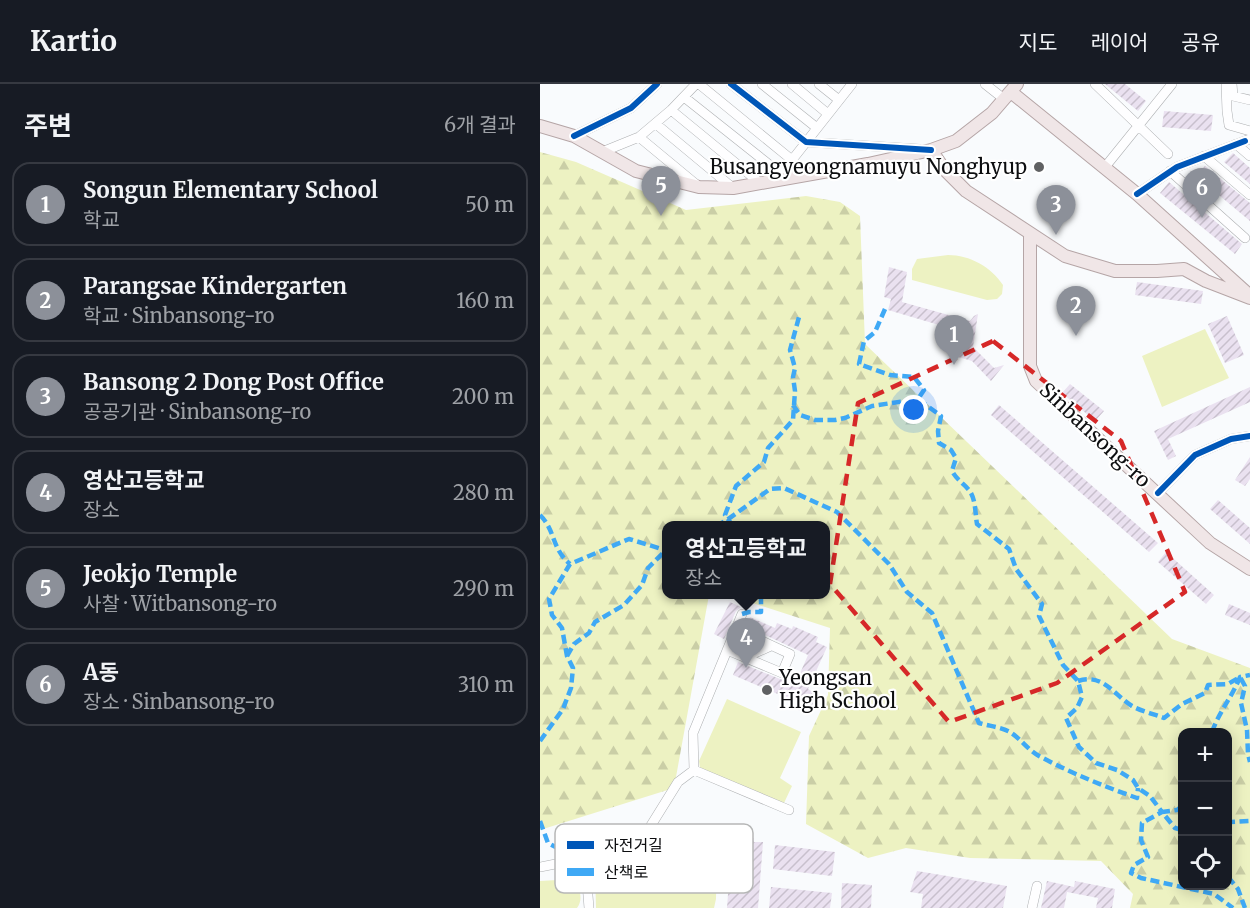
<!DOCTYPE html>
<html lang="ko">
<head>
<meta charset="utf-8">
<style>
	:root { --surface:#171b24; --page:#20242c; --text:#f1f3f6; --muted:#9ea1a6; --line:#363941; --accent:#8c9099 }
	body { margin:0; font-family:Merriweather,"Noto Sans KR",serif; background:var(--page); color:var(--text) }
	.controls { position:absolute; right:18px; bottom:18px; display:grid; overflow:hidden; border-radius:12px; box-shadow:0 3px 15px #0003 }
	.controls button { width:54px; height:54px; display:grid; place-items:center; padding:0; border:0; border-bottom:2px solid var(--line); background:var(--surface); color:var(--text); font:30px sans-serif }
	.you { position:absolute; left:374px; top:326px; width:21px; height:21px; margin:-15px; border:4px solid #fff; border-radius:50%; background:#1a73e8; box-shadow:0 0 0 9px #1a73e833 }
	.badge { display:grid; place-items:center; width:39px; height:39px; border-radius:50%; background:var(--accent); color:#fff; font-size:20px; font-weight:700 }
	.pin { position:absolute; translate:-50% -50px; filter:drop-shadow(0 2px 3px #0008) }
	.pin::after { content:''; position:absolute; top:32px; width:21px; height:18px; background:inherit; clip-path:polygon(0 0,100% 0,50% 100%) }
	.popup { position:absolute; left:122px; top:437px; width:168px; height:78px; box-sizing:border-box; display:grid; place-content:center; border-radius:12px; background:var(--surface); filter:drop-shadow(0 2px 4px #0005); font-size:20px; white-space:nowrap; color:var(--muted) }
	.popup b { font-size:22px; color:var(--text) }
	.popup::after { content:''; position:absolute; left:50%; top:100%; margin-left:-12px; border:12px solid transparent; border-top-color:var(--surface) }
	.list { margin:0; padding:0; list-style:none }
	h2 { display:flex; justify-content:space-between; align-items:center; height:78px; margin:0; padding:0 24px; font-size:26px }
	h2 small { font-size:20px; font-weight:400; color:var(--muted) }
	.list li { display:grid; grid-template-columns:39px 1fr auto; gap:18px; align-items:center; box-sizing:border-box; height:84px; margin:0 12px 12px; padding:0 12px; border:2px solid var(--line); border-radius:18px }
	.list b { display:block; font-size:22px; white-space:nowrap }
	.list p { margin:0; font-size:20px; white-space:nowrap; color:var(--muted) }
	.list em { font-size:20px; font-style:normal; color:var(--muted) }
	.icon { flex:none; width:33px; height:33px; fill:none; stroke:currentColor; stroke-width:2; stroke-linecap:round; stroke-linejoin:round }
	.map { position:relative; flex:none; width:710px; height:824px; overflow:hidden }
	header { display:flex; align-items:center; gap:36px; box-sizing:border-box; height:84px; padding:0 30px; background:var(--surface); border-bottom:2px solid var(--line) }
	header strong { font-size:28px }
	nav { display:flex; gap:33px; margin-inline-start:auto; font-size:21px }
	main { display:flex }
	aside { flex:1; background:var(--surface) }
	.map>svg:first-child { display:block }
	.forest { fill:url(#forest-firs); fill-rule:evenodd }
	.pitch { fill:#edf2c2 }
	.building { fill:url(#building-hatch) }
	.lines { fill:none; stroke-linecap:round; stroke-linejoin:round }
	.minor-casing { stroke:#adafb1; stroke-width:10 }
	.major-casing { stroke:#b5a5a6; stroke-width:14 }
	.minor { stroke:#fefeff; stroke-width:9 }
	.major { stroke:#f0e6e7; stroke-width:12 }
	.quiet { stroke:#3fa9f5; stroke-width:4.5; stroke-dasharray:9 4.5; stroke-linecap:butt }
	.cycleway-casing { stroke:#fff; stroke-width:10 }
	.cycleway { stroke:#0057b8; stroke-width:6 }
	.marked { fill:none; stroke:#d62828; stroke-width:4.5; stroke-dasharray:12 8; stroke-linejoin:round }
	.poi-dot { fill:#606163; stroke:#fff; stroke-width:2 }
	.labels { text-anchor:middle; stroke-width:4.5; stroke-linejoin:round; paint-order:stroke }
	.poi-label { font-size:20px; fill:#0d0e10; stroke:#fff; text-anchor:end }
	.street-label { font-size:20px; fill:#0d0e10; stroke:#fff }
	.key { fill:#fff; stroke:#b6b7b7; stroke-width:1.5 }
	.key-label { font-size:16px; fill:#0d0e10 }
</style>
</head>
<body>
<header>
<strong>Kartio</strong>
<nav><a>지도</a><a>레이어</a><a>공유</a></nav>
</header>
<main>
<aside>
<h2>주변<small>6개 결과</small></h2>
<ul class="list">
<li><span class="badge">1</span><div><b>Songun Elementary School</b><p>학교</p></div><em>50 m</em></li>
<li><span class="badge">2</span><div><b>Parangsae Kindergarten</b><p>학교 · Sinbansong-ro</p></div><em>160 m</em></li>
<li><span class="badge">3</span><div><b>Bansong 2 Dong Post Office</b><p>공공기관 · Sinbansong-ro</p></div><em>200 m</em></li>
<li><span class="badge">4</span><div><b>영산고등학교</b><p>장소</p></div><em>280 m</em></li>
<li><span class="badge">5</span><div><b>Jeokjo Temple</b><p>사찰 · Witbansong-ro</p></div><em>290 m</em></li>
<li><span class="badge">6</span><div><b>A동</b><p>장소 · Sinbansong-ro</p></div><em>310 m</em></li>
</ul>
</aside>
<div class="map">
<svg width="710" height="824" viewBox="0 0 710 824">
	<defs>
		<pattern id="forest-firs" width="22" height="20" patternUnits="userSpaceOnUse" patternTransform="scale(1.5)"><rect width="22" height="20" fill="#edf2c2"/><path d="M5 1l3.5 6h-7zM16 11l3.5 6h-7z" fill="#cacea6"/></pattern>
		<pattern id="building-hatch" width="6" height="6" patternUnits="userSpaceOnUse" patternTransform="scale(1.5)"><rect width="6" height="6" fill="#eae1f0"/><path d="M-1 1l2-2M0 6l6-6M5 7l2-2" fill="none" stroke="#c8c0cd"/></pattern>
	</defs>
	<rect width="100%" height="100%" fill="#f9fbfd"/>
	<path class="forest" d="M0,68L36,78L146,126L266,112L300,118L320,132L325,260L632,555L710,584V824H590L593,810L561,777L430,774L366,764L328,774L266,740L269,652L288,611L290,544L188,511L286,510V442H127V510L169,511L134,704L0,746ZM642,648H688V802H642Z"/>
	<path class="pitch" d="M408,171C430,171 451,183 463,201L462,210L457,215L447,216L372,196V185L377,175Z
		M665,245L689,294L622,323L602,272Z
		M187,615L261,648L240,694L252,702L244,719L160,684L159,677Z
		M114,760L177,762L176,815L174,824H56L55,785L103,778Z
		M35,795C39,804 44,815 37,824H0V797Z"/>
	<path class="building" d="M565,0H585L606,17L598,27Z
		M624,27L673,31L671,47L622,43Z
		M693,69L710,84V100L684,78Z
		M665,82L710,119V137L656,92Z
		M629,98L702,160L695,170L620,109Z
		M349,183L367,188L362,218L430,237L434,232L438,230L433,263L454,284L464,281L451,297L432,277L418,273L423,248L348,226L351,215L344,213Z
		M597,198L663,207L661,220L595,211Z
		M687,232L704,271L685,279L668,240Z
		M530,300L564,327L555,337L522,309Z
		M710,303V318L628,355L636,372L628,376L614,347Z
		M459,321L618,459L609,468L451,331Z
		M710,373V395L705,402L695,396Z
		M678,416L710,444V460L670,425Z
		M626,468L674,511L666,520L618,478Z
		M190,518L201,523L196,527L184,555L174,550Z
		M689,520L710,529V541L685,531Z
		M210,533L235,544L237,539L252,545L253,542L278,553L276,558L287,563L268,605L279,612L270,630L258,626L261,620L193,591L198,578L255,601L268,571L206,542Z
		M204,754H214V758H223L218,824H187L192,755L204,756Z
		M235,761L295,768L292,792L233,785Z
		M377,787L467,802L463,824H381L383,810L370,808Z
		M507,797L534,803L535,797L575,805L572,824H556L558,814L527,808L524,824H501Z
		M302,799L332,801L331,824H301Z
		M231,803L292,809L290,824H229Z"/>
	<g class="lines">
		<defs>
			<path id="minor" d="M159,0L252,76
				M191,0L266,58L379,65
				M222,0L277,44
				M252,0L288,30
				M279,0L299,16
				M445,0L464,15
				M555,0L628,70
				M686,0L687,27L689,41L710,47
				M692,0L693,12L710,16
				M144,13L241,90
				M131,26L220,99
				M116,40L193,104
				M34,52L91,24L117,0
				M99,53L157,101
				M696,60L710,72
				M62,68L99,53L131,26L156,0
				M664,72L710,111
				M565,83L632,0
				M630,87L705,154
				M237,95L312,0
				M597,110L637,83L710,55
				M618,409L655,371L691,355L710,352
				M187,566L242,589L250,570L196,545
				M206,573L231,562
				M154,686L249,726
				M45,774L49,824
				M0,783L45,774L110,743L138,698L154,686L153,649L202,530
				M492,824L497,802"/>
			<path id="major" d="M471,8L597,110L707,209
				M0,42L34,52L96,87L159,103L193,104L328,80L391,66L416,57L452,29L477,0
				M391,66L404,85L426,107L525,172L575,187H617L644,185L666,197L710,214
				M490,149V282L496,297L670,459L710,485"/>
		</defs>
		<use href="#minor" class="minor-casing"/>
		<use href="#major" class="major-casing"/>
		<use href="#minor" class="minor"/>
		<use href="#major" class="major"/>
		<path class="quiet" d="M345,225L335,248L324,257L319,280L350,291L374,293L384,306L378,315
			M253,321L260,331L275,336H295L305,334L332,322L378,315L401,332L398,347L399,359L411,366L416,374L412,387C417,396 423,399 429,406C436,415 435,429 437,440L469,465L476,485L502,520L499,532L523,581L538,597L542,613L537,624L526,634L539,663L556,679L577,686L593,696L598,704L610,712L622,728L602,739L601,756L608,773L594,781L591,789L601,794L674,810L693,824
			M0,431C16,447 11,464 30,480
			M176,442L187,436L230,405L244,404L297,428L349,480L367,508L392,529L439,639C449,642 461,643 470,648C481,655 488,666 499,672C531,689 563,702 597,714L598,704
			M193,442L185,431L196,402L224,378L228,364L253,336L255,307L253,293L255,284L250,266L259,233
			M202,530L209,528H221V515L218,510
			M27,572L34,560L49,549L55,538L84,521L102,501L108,484L127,465
			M538,597C563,589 573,610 592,622C601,627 614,630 624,634L642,620L665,609L668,601L688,600L700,593L705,602L701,619L707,646L708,670L710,678
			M672,648C679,628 692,613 700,593L710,591
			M0,657L23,625L31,604L33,584L27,572L22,544L12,531L9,515L30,480L89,455L125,466
			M642,722L637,726L622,728L635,744L642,746
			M0,737L8,759L27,769L35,776
			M688,742L691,738L710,737
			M688,793L698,805L705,824"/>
		<defs>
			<path id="cycleway" d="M191,0L266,58L391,66
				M34,52L91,24L117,0
				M597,110L637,83L705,57
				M618,409L655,371L691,355L710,352"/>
		</defs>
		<use href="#cycleway" class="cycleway-casing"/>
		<use href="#cycleway" class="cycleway"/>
	</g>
	<path class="marked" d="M453,257L581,357L645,508L517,599L409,638L290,500L318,319Z"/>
	<g class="poi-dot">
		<circle cx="499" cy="83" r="6"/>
		<circle cx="227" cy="606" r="6"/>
	</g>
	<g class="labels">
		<g class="poi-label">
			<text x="487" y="90">Busangyeongnamuyu Nonghyup</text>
			<text x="239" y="601" text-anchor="start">Yeongsan<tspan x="239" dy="23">High School</tspan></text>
		</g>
		<g class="street-label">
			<text transform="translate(555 351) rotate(43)" y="7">Sinbansong-ro</text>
		</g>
	</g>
	<rect x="15" y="740" width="198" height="69" rx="9" class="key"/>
	<rect x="27" y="757" width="27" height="8" fill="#0057b8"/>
	<rect x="27" y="784" width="27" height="8" fill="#3fa9f5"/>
	<g class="key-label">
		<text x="64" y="767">자전거길</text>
		<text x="64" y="794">산책로</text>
	</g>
</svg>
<div class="controls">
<button>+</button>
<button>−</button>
<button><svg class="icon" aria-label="locate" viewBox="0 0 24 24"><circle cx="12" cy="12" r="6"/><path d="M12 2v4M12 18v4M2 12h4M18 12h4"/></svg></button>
</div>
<div class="you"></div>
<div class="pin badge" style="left:414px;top:281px">1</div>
<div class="pin badge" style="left:536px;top:252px">2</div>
<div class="pin badge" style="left:516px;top:151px">3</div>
<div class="pin badge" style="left:206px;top:584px">4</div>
<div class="popup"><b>영산고등학교</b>장소</div>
<div class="pin badge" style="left:121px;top:132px">5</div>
<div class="pin badge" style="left:662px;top:134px">6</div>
</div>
</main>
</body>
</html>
